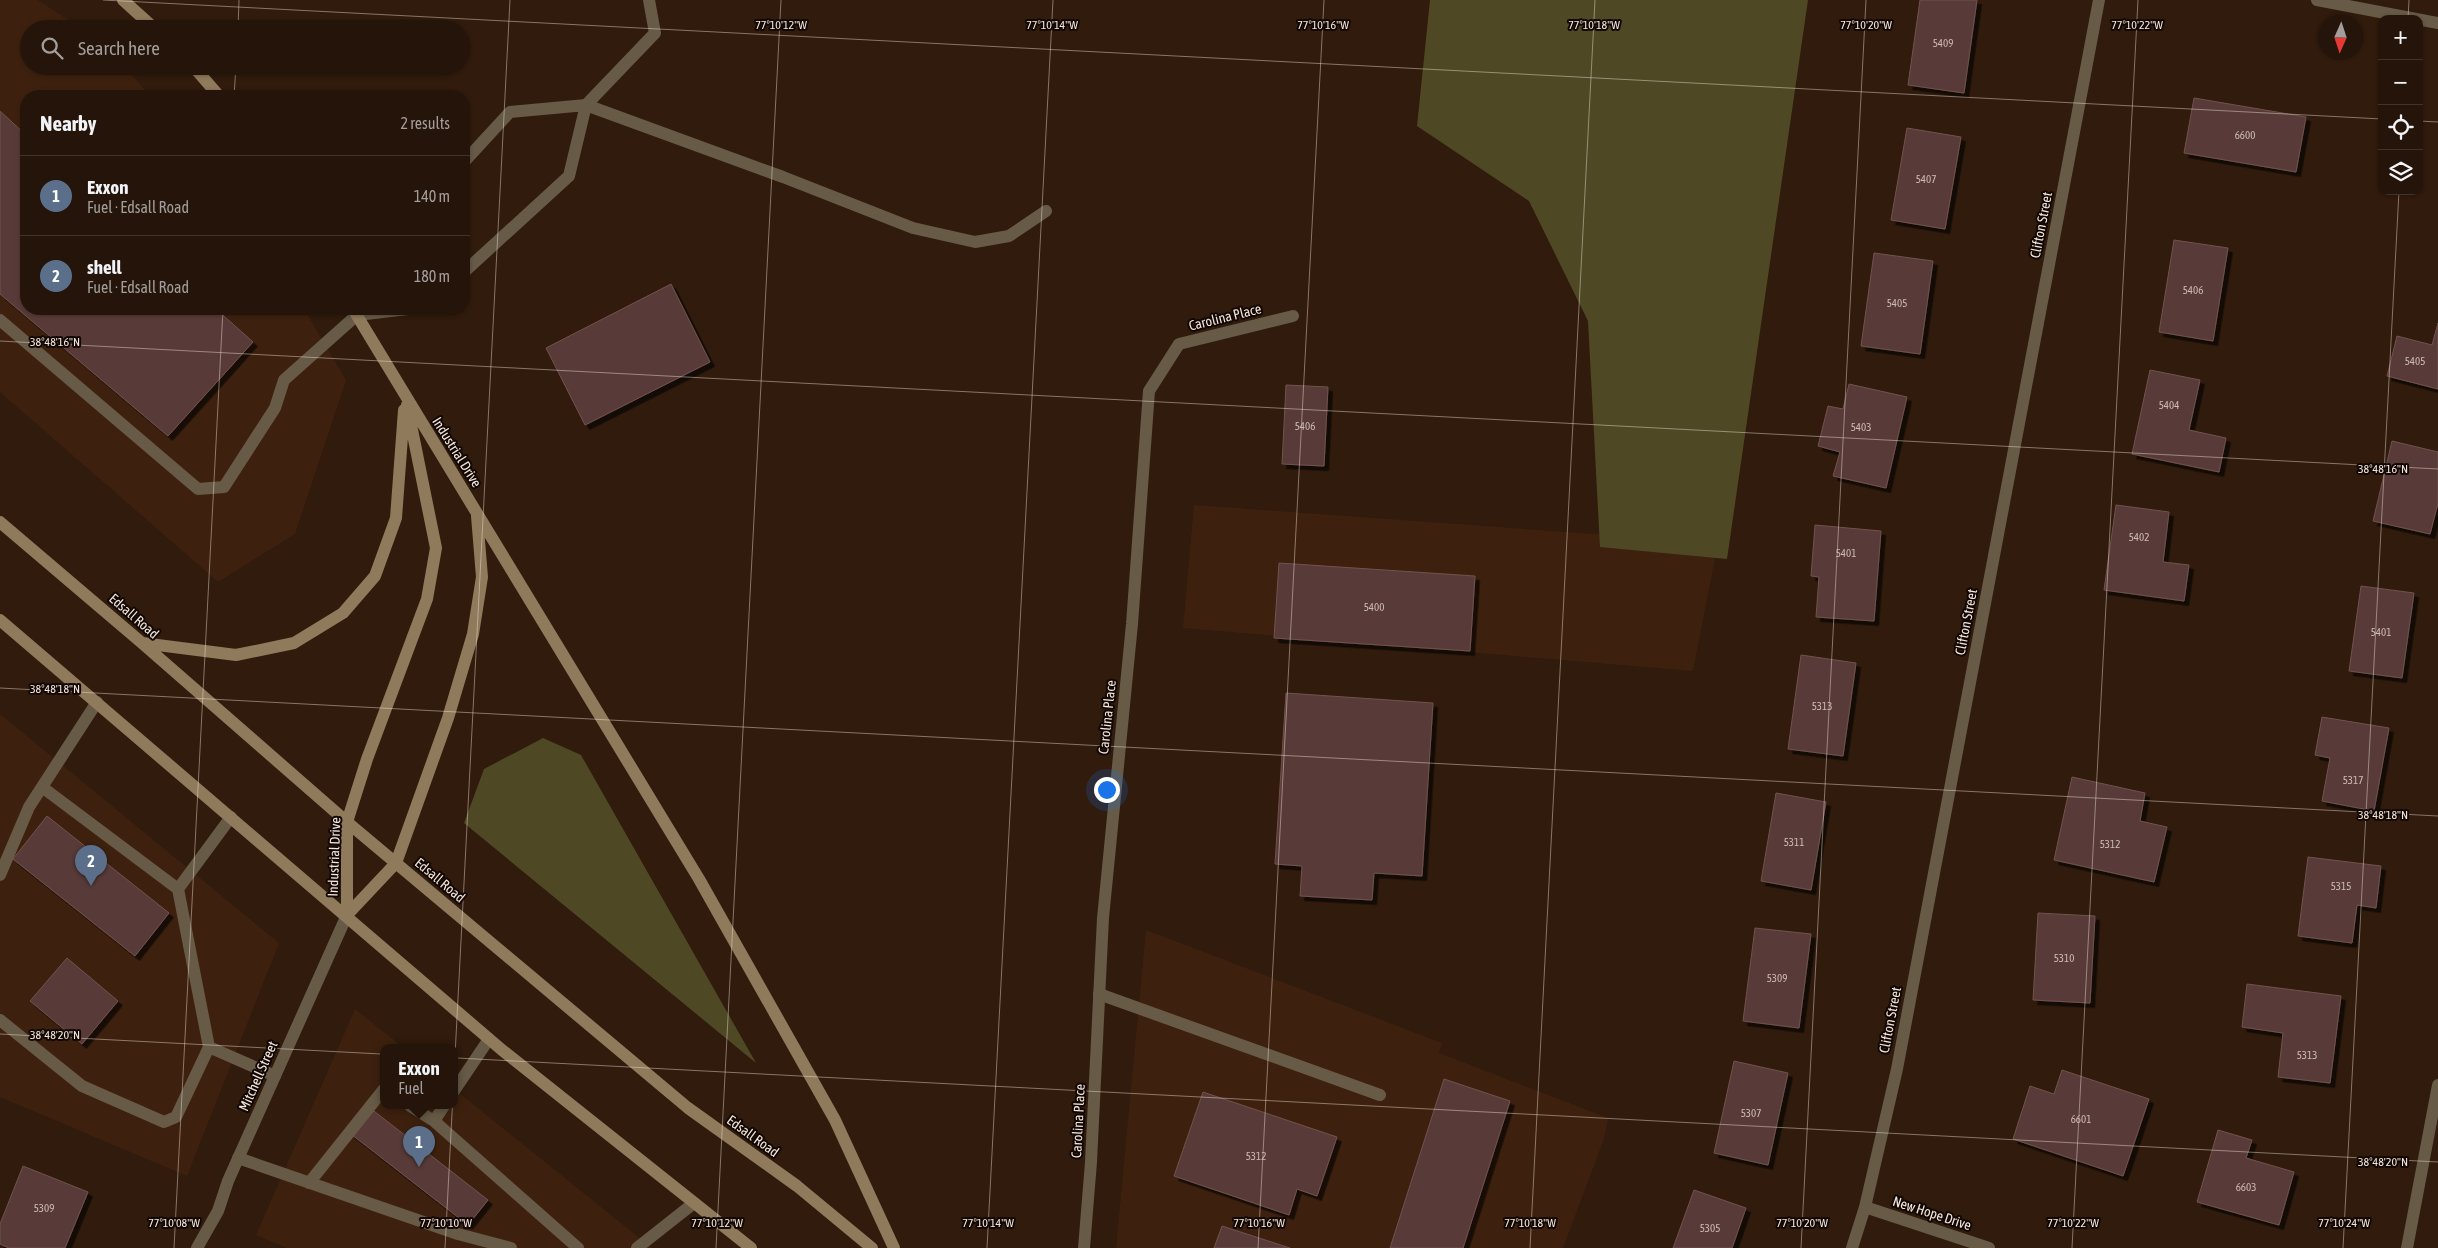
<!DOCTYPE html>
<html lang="en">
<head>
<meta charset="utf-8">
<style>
	:root { --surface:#241409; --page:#2c1d12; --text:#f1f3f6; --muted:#a39e9c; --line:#41332a; --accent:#b6abf8 }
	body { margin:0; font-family:"Asap Condensed",sans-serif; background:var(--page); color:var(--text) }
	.controls { position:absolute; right:15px; top:15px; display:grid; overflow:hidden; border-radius:10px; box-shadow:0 1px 4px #0004 }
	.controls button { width:45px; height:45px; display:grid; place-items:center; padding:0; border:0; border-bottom:1px solid var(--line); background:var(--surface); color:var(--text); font:25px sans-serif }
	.compass { position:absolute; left:2318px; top:15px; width:45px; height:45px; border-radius:50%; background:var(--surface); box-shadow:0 1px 4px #0004; rotate:183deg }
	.you { position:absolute; left:1106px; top:789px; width:18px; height:18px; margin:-12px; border:4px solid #fff; border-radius:50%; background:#1a73e8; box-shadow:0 0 0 8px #1a73e833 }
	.badge { display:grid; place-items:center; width:32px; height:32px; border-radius:50%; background:var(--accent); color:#fff; font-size:16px; font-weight:700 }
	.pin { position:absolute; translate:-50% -41px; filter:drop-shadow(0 1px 2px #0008) }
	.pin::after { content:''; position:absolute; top:26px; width:18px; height:15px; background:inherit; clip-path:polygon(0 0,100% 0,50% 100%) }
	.popup { position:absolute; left:380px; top:1044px; width:78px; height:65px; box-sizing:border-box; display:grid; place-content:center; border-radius:10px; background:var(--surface); filter:drop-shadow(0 1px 4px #0005); font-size:16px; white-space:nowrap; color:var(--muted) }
	.popup b { font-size:19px; color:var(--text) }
	.popup::after { content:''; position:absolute; left:50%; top:100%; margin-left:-10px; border:10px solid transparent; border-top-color:var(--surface) }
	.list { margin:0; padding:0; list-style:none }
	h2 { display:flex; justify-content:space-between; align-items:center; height:65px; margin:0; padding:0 20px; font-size:21px }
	h2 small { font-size:16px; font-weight:400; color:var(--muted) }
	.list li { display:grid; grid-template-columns:32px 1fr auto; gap:15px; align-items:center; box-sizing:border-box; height:80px; padding:0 20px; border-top:1px solid var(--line) }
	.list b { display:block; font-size:19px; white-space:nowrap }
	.list p { margin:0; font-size:16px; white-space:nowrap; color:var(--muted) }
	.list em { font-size:16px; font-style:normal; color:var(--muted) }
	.icon { flex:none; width:28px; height:28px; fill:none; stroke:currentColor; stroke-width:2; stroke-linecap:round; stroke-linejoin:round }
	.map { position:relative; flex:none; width:2438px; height:1248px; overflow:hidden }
	.search { position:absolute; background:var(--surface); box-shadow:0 1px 4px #0004; left:20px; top:20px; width:450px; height:55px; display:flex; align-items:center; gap:12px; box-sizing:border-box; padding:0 18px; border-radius:28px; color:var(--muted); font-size:19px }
	.panel { position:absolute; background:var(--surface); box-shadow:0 1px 4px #0004; left:20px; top:90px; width:450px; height:225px; border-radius:20px }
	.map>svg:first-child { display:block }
	.built { fill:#3d210e }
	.green { fill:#4e4924 }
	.building { fill:#583b37; stroke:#71524e; filter:url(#shadow) }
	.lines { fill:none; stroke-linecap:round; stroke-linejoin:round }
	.lane { stroke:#675a47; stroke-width:12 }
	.street { stroke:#675a47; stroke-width:12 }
	.secondary { stroke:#8f7a5b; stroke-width:12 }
	.ticks { fill:none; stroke:#f5e5dc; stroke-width:1; stroke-opacity:0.45 }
	.labels { text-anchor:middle; stroke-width:4; stroke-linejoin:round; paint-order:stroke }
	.number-label { font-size:11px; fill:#cebab3 }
	.street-label { font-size:14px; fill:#f5e5dc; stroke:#110804 }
	.ticks-label { font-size:12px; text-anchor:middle; fill:#f5e5dc; stroke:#110804; stroke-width:4; stroke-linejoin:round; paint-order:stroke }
</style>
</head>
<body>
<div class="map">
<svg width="2438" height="1248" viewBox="0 0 2438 1248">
	<defs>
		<filter id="shadow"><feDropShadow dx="4.5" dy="4.5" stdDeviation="0" flood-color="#0009"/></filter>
	</defs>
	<rect width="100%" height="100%" fill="#301b0c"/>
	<path class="built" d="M0,0H38L82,29H29V66H124L150,96H26V309H304L346,380L295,534L218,582L0,392Z
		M1194,505L1718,543L1693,671L1183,628Z
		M0,714L279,943L187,1176L0,1097Z
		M1146,930L1442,1043L1439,1053L1608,1118L1604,1139L1563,1248H1116Z
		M355,1009L404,1048H384V1106H454V1089L652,1248H287L256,1235Z"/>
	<path class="green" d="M1430,0H1808L1727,559L1600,547L1588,321L1529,201L1417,126Z
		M543,738L581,755L756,1063L464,823L484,769Z"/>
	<path class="building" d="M1920,0H1977L1964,93L1908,85Z
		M2194,98L2306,117L2296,172L2184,153Z
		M0,111L26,135V309H216L253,342L168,436L0,294Z
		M1907,128L1961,137L1945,229L1891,220Z
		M2174,240L2228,248L2213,341L2159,332Z
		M1874,253L1933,261L1920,354L1861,346Z
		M671,284L710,362L585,425L546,348Z
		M2438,323V389L2387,376L2397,336L2432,345Z
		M2150,370L2200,380L2189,430L2226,438L2219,472L2132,454Z
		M1849,384L1907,397L1886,488L1833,476L1840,452L1818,446L1828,406L1843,409Z
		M1286,385L1328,387L1324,466L1282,464Z
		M2392,441L2438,452V503L2430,534L2373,521Z
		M2116,505L2169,512L2163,562L2189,565L2184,601L2104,590Z
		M1815,525L1881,531L1874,621L1816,617L1819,577L1811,576Z
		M1279,563L1475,576L1470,651L1274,638Z
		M2361,586L2414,593L2402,678L2349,671Z
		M1801,655L1856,663L1843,756L1788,749Z
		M1286,693L1433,703L1422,876L1374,873L1372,900L1300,896L1302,866L1275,864Z
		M2322,717L2389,728L2374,811L2322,801L2330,758L2315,755Z
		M2072,777L2145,793L2140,821L2167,827L2154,882L2054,860Z
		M1776,793L1826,802L1811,890L1761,881Z
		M47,816L169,913L135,956L13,859Z
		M2308,857L2381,866L2376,908L2357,905L2352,943L2298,936Z
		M2038,913L2095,916L2090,1003L2033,1000Z
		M1755,928L1811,934L1799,1028L1743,1021Z
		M67,958L118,1001L82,1044L30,1001Z
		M2247,984L2341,996L2330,1083L2278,1077L2283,1033L2242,1027Z
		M1734,1061L1788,1073L1768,1165L1714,1153Z
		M2062,1070L2149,1099L2123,1176L2013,1139L2030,1086L2054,1094Z
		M1444,1079L1510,1101L1463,1248H1390Z
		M1203,1092L1337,1137L1317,1196L1297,1189L1289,1215L1174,1176Z
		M370,1108L488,1200L468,1225L351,1134Z
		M2218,1130L2252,1140L2246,1158L2294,1172L2279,1225L2197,1202Z
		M23,1166L88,1192L65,1248H9L0,1244V1224Z
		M1694,1190L1746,1208L1732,1248H1673Z
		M1222,1226L1290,1248H1214Z"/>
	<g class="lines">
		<path class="lane" d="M464,162L510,112L586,105L783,177L913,228L975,242L1009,236L1046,211
			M464,272L569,176L586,105L655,33L649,0
			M357,315L408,309
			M0,320L198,489L224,487L275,408L284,380L357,315L359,309
			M0,875L29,807L97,702
			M178,889L231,817
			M1099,994L1380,1095
			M0,1020L82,1086L164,1122L176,1117L209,1047L178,889L42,787
			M209,1047L275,1076
			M454,1091L489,1039
			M410,1106L434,1121L578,1248
			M434,1121L444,1106
			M238,1158L458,1234L511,1248
			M309,1183L384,1089
			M637,1248L694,1203"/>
		<path class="street" d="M2317,0L2438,23
			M1865,1207L1989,1248
			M197,1248L218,1211L228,1181L347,915
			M1084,1248L1091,1162L1103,918L1132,624L1149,391L1179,344L1293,316
			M1852,1248L1865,1207L1897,1069L2099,0
			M2407,1248L2438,1085"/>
		<path class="secondary" d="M123,0L155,29
			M193,66L219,96
			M353,309L699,879L835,1120L894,1248
			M0,522L142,643L347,822L688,1108L797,1186L872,1248
			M0,620L502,1050L751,1248
			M142,643L236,655L294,643L343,613L375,576L396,518L404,410
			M347,915V822L367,759L427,599L436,548L407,405
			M347,915L396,863L448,718L473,634L482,577L477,516"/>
	</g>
	<path class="ticks" d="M103,0L2382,119M2408,19L2409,0M238,29L239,0M234,96L236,66M2419,121L2438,122M0,341L2438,469M0,688L2438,816M0,1034L2438,1162M174,1248L223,309M445,1248L510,0M716,1248L781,0M987,1248L1053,0M1258,1248L1324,0M1530,1248L1595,0M1801,1248L1866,0M2072,1248L2138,0M2343,1248L2399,191"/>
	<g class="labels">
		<g class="number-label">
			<text x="1943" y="47">5409</text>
			<text x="2245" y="139">6600</text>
			<text x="1926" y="183">5407</text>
			<text x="2193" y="294">5406</text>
			<text x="1897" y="307">5405</text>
			<text x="2415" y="365">5405</text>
			<text x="2169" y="409">5404</text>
			<text x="1305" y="430">5406</text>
			<text x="1861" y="431">5403</text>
			<text x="2139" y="541">5402</text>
			<text x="1846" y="557">5401</text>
			<text x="1374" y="611">5400</text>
			<text x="2381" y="636">5401</text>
			<text x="1822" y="710">5313</text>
			<text x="2353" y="784">5317</text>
			<text x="1794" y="846">5311</text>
			<text x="2110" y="848">5312</text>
			<text x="2341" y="890">5315</text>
			<text x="2064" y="962">5310</text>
			<text x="1777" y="982">5309</text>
			<text x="2307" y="1059">5313</text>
			<text x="1751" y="1117">5307</text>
			<text x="2081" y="1123">6601</text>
			<text x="1256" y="1160">5312</text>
			<text x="2246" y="1191">6603</text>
			<text x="44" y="1212">5309</text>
			<text x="1710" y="1232">5305</text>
		</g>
		<g class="street-label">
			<text transform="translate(2041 225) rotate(-79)" y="5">Clifton Street</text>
			<text transform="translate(1225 317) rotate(-14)" y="5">Carolina Place</text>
			<text transform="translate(457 452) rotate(58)" y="5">Industrial Drive</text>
			<text transform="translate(134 616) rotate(41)" y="5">Edsall Road</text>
			<text transform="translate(1966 622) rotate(-79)" y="5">Clifton Street</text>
			<text transform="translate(1107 717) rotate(-84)" y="5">Carolina Place</text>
			<text transform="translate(334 857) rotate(-88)" y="5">Industrial Drive</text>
			<text transform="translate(440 880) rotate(40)" y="5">Edsall Road</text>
			<text transform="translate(1890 1020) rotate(-79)" y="5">Clifton Street</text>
			<text transform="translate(258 1076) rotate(-66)" y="5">Mitchell Street</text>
			<text transform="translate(1078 1121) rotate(-87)" y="5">Carolina Place</text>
			<text transform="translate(753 1136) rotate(36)" y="5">Edsall Road</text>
			<text transform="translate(1932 1213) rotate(18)" y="5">New Hope Drive</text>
		</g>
	</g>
	<g class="ticks-label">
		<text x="781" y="29">77°10'12"W</text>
		<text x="1052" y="29">77°10'14"W</text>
		<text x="1323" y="29">77°10'16"W</text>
		<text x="1594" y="29">77°10'18"W</text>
		<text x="1866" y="29">77°10'20"W</text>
		<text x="2137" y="29">77°10'22"W</text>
		<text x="55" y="346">38°48'16"N</text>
		<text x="2383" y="473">38°48'16"N</text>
		<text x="55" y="693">38°48'18"N</text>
		<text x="2383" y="819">38°48'18"N</text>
		<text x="55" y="1039">38°48'20"N</text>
		<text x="2383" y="1166">38°48'20"N</text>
		<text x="174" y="1227">77°10'08"W</text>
		<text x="446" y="1227">77°10'10"W</text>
		<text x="717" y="1227">77°10'12"W</text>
		<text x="988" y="1227">77°10'14"W</text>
		<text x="1259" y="1227">77°10'16"W</text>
		<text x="1530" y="1227">77°10'18"W</text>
		<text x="1802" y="1227">77°10'20"W</text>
		<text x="2073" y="1227">77°10'22"W</text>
		<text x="2344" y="1227">77°10'24"W</text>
	</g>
</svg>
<div class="controls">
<button>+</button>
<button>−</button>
<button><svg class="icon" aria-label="locate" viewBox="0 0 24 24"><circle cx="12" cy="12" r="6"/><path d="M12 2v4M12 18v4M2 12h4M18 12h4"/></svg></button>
<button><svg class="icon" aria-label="layers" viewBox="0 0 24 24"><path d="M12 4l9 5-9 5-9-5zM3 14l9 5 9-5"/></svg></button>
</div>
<svg class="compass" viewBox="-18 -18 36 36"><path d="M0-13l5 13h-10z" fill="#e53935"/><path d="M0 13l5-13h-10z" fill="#a39e9c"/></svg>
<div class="you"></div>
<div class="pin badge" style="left:419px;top:1167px;background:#5c6f8a">1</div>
<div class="popup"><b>Exxon</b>Fuel</div>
<div class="pin badge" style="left:91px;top:886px;background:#5c6f8a">2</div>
<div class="search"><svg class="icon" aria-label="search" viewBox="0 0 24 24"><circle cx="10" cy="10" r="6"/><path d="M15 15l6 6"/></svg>Search here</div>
<section class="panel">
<h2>Nearby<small>2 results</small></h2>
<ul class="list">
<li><span class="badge" style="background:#5c6f8a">1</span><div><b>Exxon</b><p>Fuel · Edsall Road</p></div><em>140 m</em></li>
<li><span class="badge" style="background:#5c6f8a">2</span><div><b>shell</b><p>Fuel · Edsall Road</p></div><em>180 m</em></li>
</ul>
</section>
</div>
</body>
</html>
